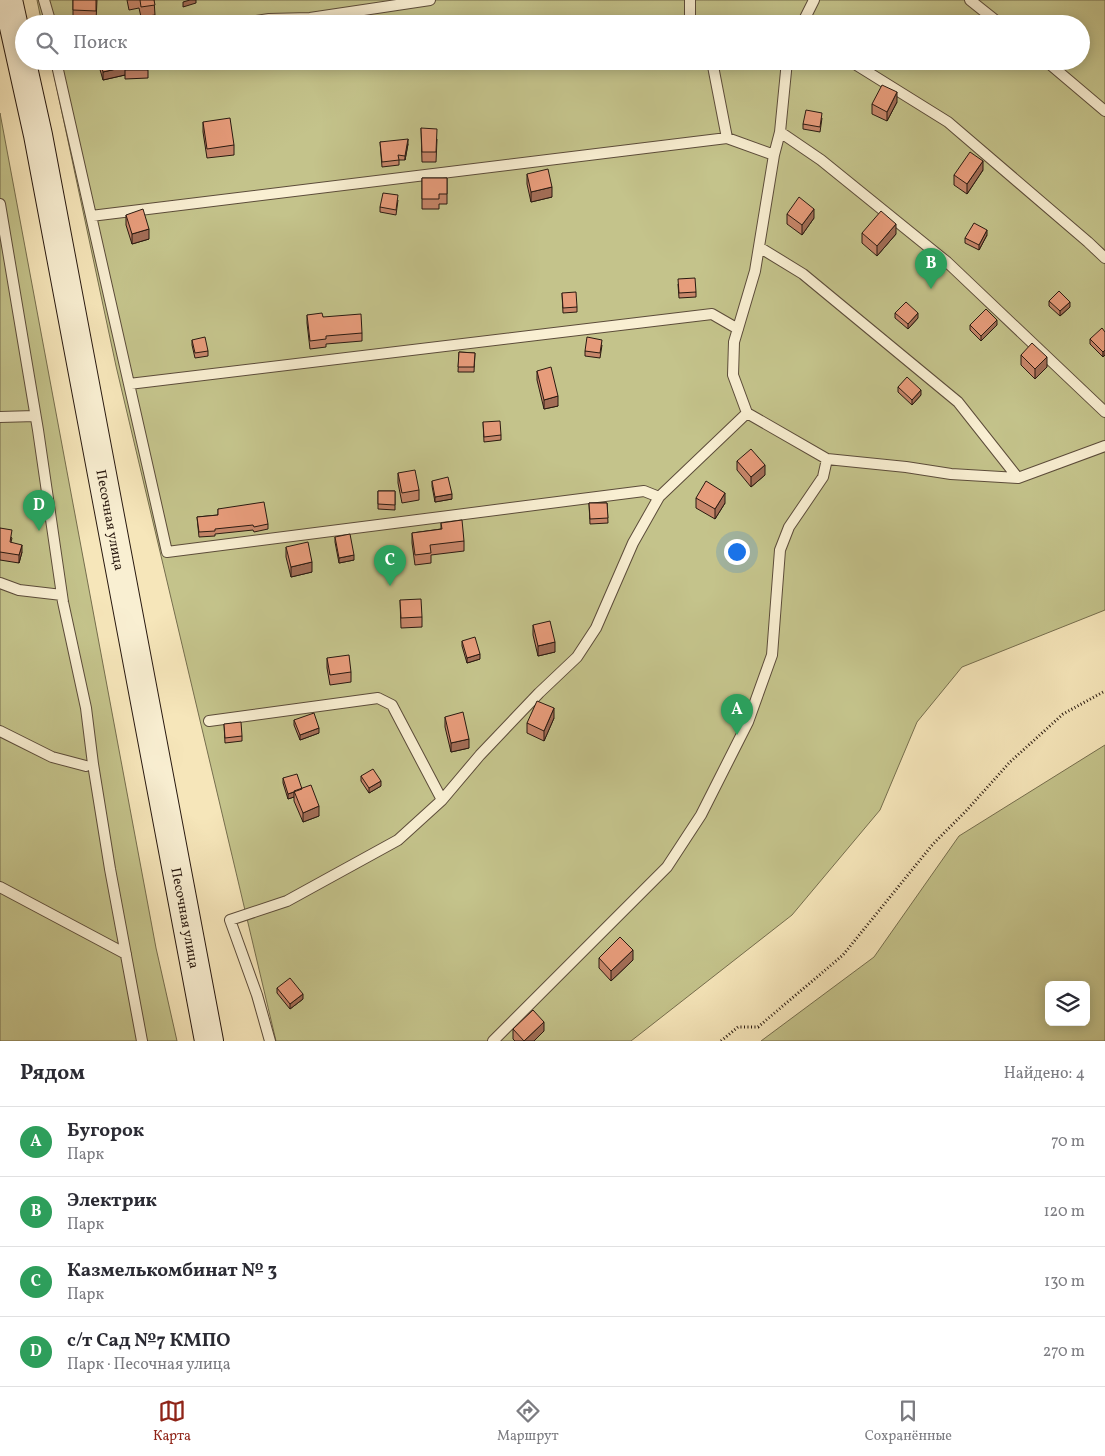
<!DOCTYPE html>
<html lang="ru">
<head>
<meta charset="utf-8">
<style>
	:root { --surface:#fff; --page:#f2f2f3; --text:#2b2b33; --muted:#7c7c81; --line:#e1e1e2; --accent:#8f2418 }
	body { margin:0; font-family:Vollkorn,serif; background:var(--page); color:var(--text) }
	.controls { position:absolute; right:15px; bottom:15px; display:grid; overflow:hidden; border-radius:8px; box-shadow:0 2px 12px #0003 }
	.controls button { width:45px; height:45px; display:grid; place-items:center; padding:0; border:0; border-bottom:1px solid var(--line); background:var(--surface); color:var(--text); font:25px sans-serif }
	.you { position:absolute; left:736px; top:551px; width:18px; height:18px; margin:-12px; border:4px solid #fff; border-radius:50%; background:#1a73e8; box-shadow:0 0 0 8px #1a73e833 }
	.badge { display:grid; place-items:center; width:32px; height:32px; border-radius:50%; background:var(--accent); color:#fff; font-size:16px; font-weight:700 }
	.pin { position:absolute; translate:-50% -41px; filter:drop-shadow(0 1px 2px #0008) }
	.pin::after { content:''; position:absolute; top:26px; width:18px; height:15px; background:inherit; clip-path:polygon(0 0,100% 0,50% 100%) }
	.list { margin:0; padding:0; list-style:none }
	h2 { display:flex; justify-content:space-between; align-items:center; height:65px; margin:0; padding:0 20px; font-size:21px }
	h2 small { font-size:16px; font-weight:400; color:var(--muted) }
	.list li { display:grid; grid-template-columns:32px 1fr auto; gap:15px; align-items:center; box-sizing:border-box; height:70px; padding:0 20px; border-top:1px solid var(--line) }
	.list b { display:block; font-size:19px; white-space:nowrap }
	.list p { margin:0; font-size:16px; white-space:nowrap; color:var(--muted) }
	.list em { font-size:16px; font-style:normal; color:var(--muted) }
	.icon { flex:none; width:28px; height:28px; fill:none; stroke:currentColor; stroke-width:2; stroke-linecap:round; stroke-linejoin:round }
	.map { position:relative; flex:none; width:1105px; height:1041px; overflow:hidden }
	.search { position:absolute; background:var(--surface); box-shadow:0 2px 12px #0003; left:15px; right:15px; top:15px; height:55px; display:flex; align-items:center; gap:12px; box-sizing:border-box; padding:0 18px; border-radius:28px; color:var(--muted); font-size:19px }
	.sheet { height:345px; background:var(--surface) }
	nav { display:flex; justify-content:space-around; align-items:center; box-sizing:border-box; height:70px; border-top:1px solid var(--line); background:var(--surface); font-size:14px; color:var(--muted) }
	nav a { display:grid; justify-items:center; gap:2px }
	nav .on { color:var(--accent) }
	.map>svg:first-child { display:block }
	.green { fill:#c4c38b; stroke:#766e4e; fill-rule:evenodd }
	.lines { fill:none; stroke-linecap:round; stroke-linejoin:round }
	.lane-casing { stroke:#5c4c3a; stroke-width:12 }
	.secondary-casing { stroke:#291910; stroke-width:30 }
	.path { stroke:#291910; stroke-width:3; stroke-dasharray:1 2.5; stroke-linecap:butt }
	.lane { stroke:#f9efd2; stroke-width:10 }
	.secondary { stroke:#f9efd2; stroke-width:28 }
	.wall { fill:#c7866a; stroke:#291910 }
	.shaded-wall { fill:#a26d56; stroke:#291910 }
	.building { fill:#e79c7b; stroke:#291910 }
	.labels { text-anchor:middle; stroke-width:5; stroke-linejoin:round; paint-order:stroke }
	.street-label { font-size:14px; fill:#291910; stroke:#f9efd2 }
</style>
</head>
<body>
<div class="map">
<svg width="1105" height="1041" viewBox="0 0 1105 1041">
	<rect width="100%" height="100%" fill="#f6e6ba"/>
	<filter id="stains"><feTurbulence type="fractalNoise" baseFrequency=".004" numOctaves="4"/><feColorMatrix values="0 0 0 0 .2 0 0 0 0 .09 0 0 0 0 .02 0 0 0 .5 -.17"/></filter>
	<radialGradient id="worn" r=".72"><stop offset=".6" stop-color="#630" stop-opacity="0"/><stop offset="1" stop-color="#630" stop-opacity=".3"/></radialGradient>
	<path class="green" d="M37,0H1105V610L962,667L917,722L880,810L792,915L631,1041H276L116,366L51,61H1081V24H42Z
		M0,113L156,948L177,1041H0Z
		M1105,745V1041H761L874,957L959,836ZM1049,985H1086V1022H1049Z"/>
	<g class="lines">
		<defs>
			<path id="lane" d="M44,0L51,24
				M690,0V17L694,24
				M970,0L1000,24
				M235,24L269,19L310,18L430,0
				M802,24L814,0
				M56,61L167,552L644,491L659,497
				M712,61L727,138L774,155
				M787,61L780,132L774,155L755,271L734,342L733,375L747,413L827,459
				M850,61L948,122L1088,242L1105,258
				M1046,61L1105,111
				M780,132L821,160L947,262L1105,412
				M0,204L38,430L63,602L86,708L93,764L110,869L142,1041
				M91,216L727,138
				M759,247L803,274L958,402L1018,478
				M129,384L712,314L738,329
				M0,417L35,416
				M0,583L19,590L62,595
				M209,721L378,698L392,705L442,800
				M0,731L52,757L86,766
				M0,887L126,954
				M270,1041L257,995L230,920L287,901L398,840L442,800L480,755L539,693L577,657L596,628L633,543L659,497L747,413
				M493,1041L667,867L701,815L748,722L772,655L780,550L789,527L823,477L827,459L906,467L951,474L1018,478L1105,446"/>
			<g id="secondary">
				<path id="s1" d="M8,0L38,135L209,1041"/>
			</g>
		</defs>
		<use href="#lane" class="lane-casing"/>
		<use href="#secondary" class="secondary-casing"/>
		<path class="path" d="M721,1041L738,1027H758L843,955L933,844L966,811L1010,762L1063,714L1105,691"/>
		<use href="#lane" class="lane"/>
		<use href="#secondary" class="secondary"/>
	</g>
	<path class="wall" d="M73,0H97L96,21L73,20Z
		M127,0H154L155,15L141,17L139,8L129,10Z
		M99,61H148V78L125,79V75L103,80L99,66Z
		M897,102L887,121L872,114V104Z
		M822,118L820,132L803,129V124Z
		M203,122L234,145V155L207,158L203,132Z
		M421,128L437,139L436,162H422Z
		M380,142L408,144L405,160H399V165L382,167Z
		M983,170L967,194L954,185V175Z
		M527,174L552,197L531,202L527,184Z
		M422,178H447V204H439V209H422Z
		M398,200L396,215L380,212V207Z
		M787,214L814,218L802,235L787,224Z
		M126,215L149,239L132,244L126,225Z
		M862,233L896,234L877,256L862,243Z
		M987,235L979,250L965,243V238Z
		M678,284L696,292V297L679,298Z
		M562,293L577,307V312L563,313Z
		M1049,301L1070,307L1060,316L1049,306Z
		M895,313L918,318L908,329L895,318Z
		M307,315L323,317L362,333V341L326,344V347L310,349L307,323Z
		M970,325H997L981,341L970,330Z
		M1105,332L1103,357L1090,344V339Z
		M192,340L208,351V356L195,358L192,345Z
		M602,345L600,358L585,356V351Z
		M459,352L475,353L474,372H458Z
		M1021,355L1047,367L1035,379L1021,365Z
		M537,371L558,406L544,409L537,380Z
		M898,387L921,395L912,405L898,392Z
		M483,422L501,435V440L484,442Z
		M737,461L765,475L751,487L737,470Z
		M398,473L419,490V500L402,503L398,483Z
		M432,481L452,499L435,502L432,486Z
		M378,491H395V510L378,509Z
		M696,498L725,503L715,519L696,508Z
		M589,503H607L608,523L590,524Z
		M218,509L268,524V529L254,532L253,530L215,534V536L199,537L197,517L218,515Z
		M441,523L464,541V551L431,555V563L415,565L412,543V533L441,529Z
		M0,528L12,538L11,542L22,552L19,563L0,560Z
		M335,537L354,560L339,563L335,542Z
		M286,547L312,572L291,577L286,557Z
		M400,600L422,617V627L401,628Z
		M533,625L555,652L538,656L533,635Z
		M462,641L480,659L467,663L462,646Z
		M327,658L351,672V682L330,685L327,668Z
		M445,717L469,748L451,752L445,727Z
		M554,718L544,741L527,733V723Z
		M294,720L319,733L300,740L294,725Z
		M224,724L242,736V741L225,743Z
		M361,776L381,786L369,793L361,781Z
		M283,778L302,789L319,816L303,822L294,801V797L288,799L283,783Z
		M599,958L633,960L611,981L599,968Z
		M277,988L303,999L290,1009L277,993Z
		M513,1029L544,1031L534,1041H515L513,1039Z"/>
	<path class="shaded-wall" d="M190,0H196V3L183,7V2Z
		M125,67V75L103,80V72Z
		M897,92V102L887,121V112Z
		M408,139V144L405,160V156Z
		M983,161V170L967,194V184Z
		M552,187V197L531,202V192Z
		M814,209V218L802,235V225Z
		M896,224V234L877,256V246Z
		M149,229V239L132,244V234Z
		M987,230V235L979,250V245Z
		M1070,302V307L1060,316V311Z
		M918,313V318L908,329V324Z
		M997,320V325L981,341V336Z
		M1105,350V355L1103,357V352Z
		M1047,357V367L1035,379V369Z
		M921,390V395L912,405V400Z
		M558,396V406L544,409V400Z
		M765,465V475L751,487V477Z
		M725,493V503L715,519V509Z
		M452,494V499L435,502V497Z
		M22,545V552L19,563V555Z
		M354,555V560L339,563V558Z
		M312,562V572L291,577V567Z
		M555,642V652L538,656V646Z
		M480,654V659L467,663V658Z
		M554,708V718L544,741V731Z
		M319,728V733L300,740V735Z
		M469,739V748L451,752V743Z
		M381,781V786L369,793V788Z
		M294,792V797L288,799V794Z
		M319,806V816L303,822V813Z
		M633,950V960L611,981V971Z
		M303,994V999L290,1009V1004Z
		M544,1022V1031L534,1041H524Z"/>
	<path class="building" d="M73,0H96V11L73,10Z
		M140,0H154L155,5L141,7Z
		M324,18L325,24H305L304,22Z
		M100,61H148V70H125V67L103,72Z
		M882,85L897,92L887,112L872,104Z
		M806,110L822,113L820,127L803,124Z
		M230,118L234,145L207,149L203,122Z
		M421,128L437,129L436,152H422Z
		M408,139L405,156L398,155L399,160L382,162L380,142Z
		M970,152L983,161L967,184L954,175Z
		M548,169L552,187L531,192L527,174Z
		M422,178H447V194H439V199H422Z
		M383,193L398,195L396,210L380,207Z
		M799,197L814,209L802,225L787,214Z
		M143,209L149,229L132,234L126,215Z
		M881,211L896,224L877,246L862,233Z
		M974,223L987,230L979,245L965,238Z
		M695,278L696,292L679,293L678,279Z
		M1059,291L1070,302L1060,311L1049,301Z
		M576,292L577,307L563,308L562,293Z
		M906,302L918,313L908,324L895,313Z
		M986,309L997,320L981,336L970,325Z
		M322,313L323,317L361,314L362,333L326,336V339L310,341L307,315Z
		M1102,328L1105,332V350L1103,352L1090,339Z
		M205,337L208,351L195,353L192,340Z
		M587,337L602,340L600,353L585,351Z
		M1032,343L1047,357L1035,369L1021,355Z
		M459,352L475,353L474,367H458Z
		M551,367L558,396L544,400L537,371Z
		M907,377L921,390L912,400L898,387Z
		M500,421L501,435L484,437L483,422Z
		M751,449L765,465L751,477L737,461Z
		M415,470L419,490L402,493L398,473Z
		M448,477L452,494L435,497L432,481Z
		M706,481L725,493L715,509L696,498Z
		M378,491H395V505L378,504Z
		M264,502L268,524L254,527L253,525L215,529V531L199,532L197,517L218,515V509Z
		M589,503H607L608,518L590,519Z
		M462,520L464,541L430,545L431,553L415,555L412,533L442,529L441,523Z
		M0,528L12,530L10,542L22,545L19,555L0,552Z
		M350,534L354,555L339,558L335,537Z
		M308,542L312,562L291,567L286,547Z
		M421,599L422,617L401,618L400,600Z
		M550,621L555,642L538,646L533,625Z
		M475,637L480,654L467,658L462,641Z
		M349,655L351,672L330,675L327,658Z
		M537,701L554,708L544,731L527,723Z
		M463,712L469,739L451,743L445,717Z
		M314,713L319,728L300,735L294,720Z
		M241,722L242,736L225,738L224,724Z
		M373,769L381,781L369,788L361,776Z
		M297,774L302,789L288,794L283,778Z
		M311,785L319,806L303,813L294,791Z
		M620,937L633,950L611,971L599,958Z
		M290,978L303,994L290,1004L277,988Z
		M533,1010L544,1022L524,1041L513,1029Z"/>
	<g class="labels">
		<g class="street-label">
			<text dy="5" stroke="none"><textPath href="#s1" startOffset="530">Песочная улица</textPath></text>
			<text dy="5" stroke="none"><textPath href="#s1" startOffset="935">Песочная улица</textPath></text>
		</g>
	</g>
	<rect width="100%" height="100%" filter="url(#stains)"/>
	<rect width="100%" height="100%" fill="url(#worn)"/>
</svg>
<div class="controls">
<button><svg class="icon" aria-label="layers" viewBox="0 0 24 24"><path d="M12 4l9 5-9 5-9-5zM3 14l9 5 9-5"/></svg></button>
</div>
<div class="you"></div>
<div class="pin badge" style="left:737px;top:735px;background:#2e9e5b">A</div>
<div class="pin badge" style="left:931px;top:289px;background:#2e9e5b">B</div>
<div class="pin badge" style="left:390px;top:586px;background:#2e9e5b">C</div>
<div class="pin badge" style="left:39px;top:531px;background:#2e9e5b">D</div>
<div class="search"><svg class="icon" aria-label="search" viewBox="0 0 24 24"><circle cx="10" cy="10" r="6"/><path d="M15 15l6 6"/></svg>Поиск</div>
</div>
<section class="sheet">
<h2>Рядом<small>Найдено: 4</small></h2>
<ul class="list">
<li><span class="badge" style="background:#2e9e5b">A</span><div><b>Бугорок</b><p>Парк</p></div><em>70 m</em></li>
<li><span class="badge" style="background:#2e9e5b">B</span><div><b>Электрик</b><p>Парк</p></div><em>120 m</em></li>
<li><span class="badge" style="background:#2e9e5b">C</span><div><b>Казмелькомбинат № 3</b><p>Парк</p></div><em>130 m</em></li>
<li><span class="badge" style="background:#2e9e5b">D</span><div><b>с/т Сад №7 КМПО</b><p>Парк · Песочная улица</p></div><em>270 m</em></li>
</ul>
</section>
<nav>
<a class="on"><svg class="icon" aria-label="map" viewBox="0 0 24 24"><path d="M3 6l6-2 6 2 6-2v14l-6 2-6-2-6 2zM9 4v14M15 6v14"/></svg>Карта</a>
<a><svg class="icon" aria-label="directions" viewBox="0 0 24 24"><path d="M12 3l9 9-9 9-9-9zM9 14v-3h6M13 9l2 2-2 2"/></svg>Маршрут</a>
<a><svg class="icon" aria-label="saved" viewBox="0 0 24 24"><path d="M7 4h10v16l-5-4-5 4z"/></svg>Сохранённые</a>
</nav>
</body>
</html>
